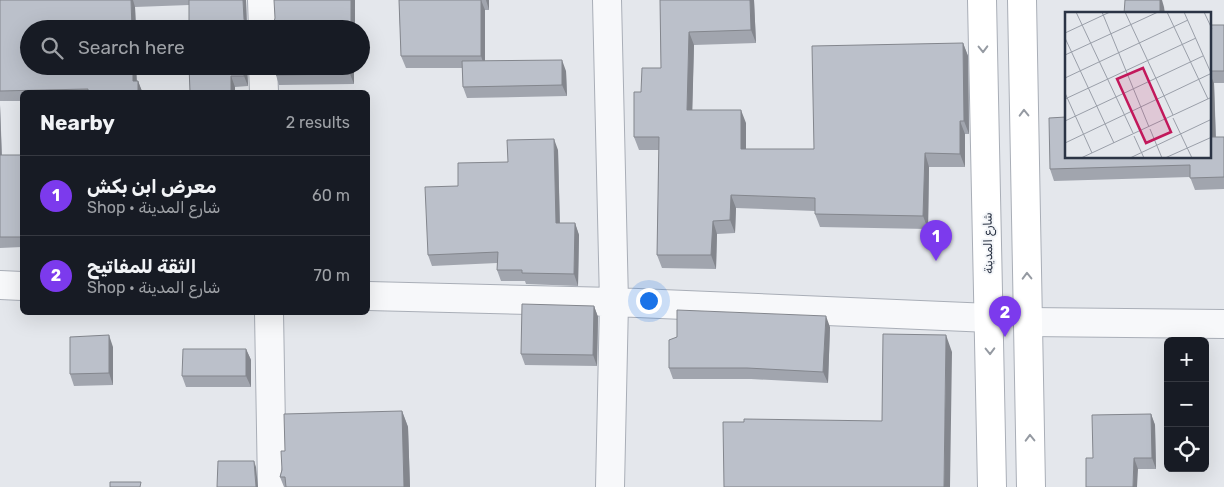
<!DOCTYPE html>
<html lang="en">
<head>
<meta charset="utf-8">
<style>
	:root { --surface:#171b24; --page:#242831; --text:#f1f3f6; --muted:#9ea1a6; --line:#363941; --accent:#7c3aed }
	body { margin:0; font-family:Rubik,"Noto Naskh Arabic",sans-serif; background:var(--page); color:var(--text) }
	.controls { position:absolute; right:15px; bottom:15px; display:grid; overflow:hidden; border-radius:8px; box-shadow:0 5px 20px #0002 }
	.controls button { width:45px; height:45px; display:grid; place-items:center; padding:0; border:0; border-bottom:1px solid var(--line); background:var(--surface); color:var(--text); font:25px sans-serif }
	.you { position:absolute; left:648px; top:300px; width:18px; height:18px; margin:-12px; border:4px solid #fff; border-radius:50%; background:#1a73e8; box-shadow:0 0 0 8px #1a73e833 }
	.badge { display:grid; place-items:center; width:32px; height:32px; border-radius:50%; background:var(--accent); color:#fff; font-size:16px; font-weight:700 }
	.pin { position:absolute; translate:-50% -41px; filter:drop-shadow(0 1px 2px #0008) }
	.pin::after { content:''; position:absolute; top:26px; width:18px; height:15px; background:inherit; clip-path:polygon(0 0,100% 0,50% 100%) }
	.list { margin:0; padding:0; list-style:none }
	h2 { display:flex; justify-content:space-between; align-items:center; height:65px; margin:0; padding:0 20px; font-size:21px }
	h2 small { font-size:16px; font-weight:400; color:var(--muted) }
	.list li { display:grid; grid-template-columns:32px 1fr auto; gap:15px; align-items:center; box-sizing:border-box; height:80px; padding:0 20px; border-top:1px solid var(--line) }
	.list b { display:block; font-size:19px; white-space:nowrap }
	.list p { margin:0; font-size:16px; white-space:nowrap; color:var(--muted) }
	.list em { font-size:16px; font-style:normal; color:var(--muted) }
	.icon { flex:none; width:28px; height:28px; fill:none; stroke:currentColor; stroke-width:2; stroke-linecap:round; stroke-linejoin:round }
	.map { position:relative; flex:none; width:1224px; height:487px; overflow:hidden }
	.search { position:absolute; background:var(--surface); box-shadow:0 5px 20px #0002; left:20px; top:20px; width:350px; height:55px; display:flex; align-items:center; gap:12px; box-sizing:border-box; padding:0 18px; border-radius:28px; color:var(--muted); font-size:19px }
	.panel { position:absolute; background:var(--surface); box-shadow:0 5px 20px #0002; left:20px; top:90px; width:350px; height:225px; border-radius:8px }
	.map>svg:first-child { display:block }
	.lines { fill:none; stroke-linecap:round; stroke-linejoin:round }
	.street-casing { stroke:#a9aeb7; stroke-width:30 }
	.secondary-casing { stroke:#a9aeb7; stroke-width:30 }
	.street { stroke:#f7f8fa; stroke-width:28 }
	.secondary { stroke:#fff; stroke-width:28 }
	.wall { fill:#a1a5ae }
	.shaded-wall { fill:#83868d }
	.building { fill:#bbc0ca; stroke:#83868d }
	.oneway { stroke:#959aa2 }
	.labels { text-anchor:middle; stroke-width:4; stroke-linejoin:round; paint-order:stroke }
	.street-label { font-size:12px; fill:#2b3445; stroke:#f4f6f9 }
	.inset-road { fill:none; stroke:#9a9fa9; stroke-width:1 }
	.view { fill:#c2185b; fill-opacity:0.15; stroke:#c2185b; stroke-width:2.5 }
	.inset-edge { fill:none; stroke:#2b3445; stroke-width:2.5 }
</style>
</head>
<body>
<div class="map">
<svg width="1224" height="487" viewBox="0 0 1224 487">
	<rect width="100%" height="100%" fill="#e4e7ec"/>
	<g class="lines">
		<defs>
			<path id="street" d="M262,0L263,29
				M607,0L614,302L610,487
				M263,66L264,92
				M0,285L22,286
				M368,296L614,302L990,318
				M269,312L272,487
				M1028,322L1224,324"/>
			<path id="secondary" d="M982,0L992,487
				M1022,0L1031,487"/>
		</defs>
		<use href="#street" class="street-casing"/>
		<use href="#secondary" class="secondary-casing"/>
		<use href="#street" class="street"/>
		<use href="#secondary" class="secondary"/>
	</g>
	<path class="wall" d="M0,0H246L247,28L189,5L135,7L136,29H29V66H136L137,81H138L142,92H22V101H0Z
		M399,0H489V10H485V61L566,71L567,96L467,98L463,87L462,68H406L401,56Z
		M660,0H754L756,43L694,45L692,110L746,123V149H814L963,43L968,56L969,134H965V167H929L928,229L820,227L815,214V211L736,208L735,233L717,234L716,269L662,268L657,255L659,150H639L634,137L641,92L661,68Z
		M1210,25H1224V83H1214L1216,137H1224V189L1195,190L1190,177L1054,181L1050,169L1210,158Z
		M189,66H247L248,86L235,87Z
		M354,66V84L279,85L276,75Z
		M0,105L2,155H22V247L0,248Z
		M558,150L560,223H575L579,235L578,286L526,284L525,281H501L497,270V263L432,266L428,255L458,186L508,162Z
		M594,306L598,317L597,366L525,365L521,354Z
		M830,327L828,383L751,379H673L669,368Z
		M113,347V385L74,386L70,374Z
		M246,349L251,360V387H186L182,376Z
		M402,411L408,427L410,487H284L280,477L285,451Z
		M1151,414L1155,425L1156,469H1138L1093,458Z"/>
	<path class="shaded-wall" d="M131,0H133L135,7L136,29H132Z
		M243,0H246L247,29L244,19Z
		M351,0H355V29H351Z
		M481,0L485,10V68L481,56Z
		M486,0H489V10Z
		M750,0H754L756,43L751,30Z
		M1160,0H1162L1164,7L1165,14H1160Z
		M689,32L694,45L692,123L687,110Z
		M963,43L968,56L969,134L964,121Z
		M562,60L566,71L567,96L562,85Z
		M133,66H136L137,91L133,81Z
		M244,66H247L248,86L244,76Z
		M351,66H354V84L350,74Z
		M1210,74L1214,83L1216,149L1212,137Z
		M231,76L235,87V92H231Z
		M138,81L142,91V92H138Z
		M0,105L2,166L0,160Z
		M741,110L746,123V163L741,149Z
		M960,121L965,134V167L960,154Z
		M554,139L558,150L560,234L556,223Z
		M925,153L929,167L928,229L923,216Z
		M731,195L736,208L735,233L730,220Z
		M713,221L717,234L716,269L711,255Z
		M575,223L579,235L578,286L574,274Z
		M594,306L598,317L597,366L593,355Z
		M826,316L830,327L828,383L823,372Z
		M109,335L113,347V385L109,373Z
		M946,335L952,352L950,487H944Z
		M246,349L251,360V387L246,376Z
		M402,411L408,427L410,487H404Z
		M1151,414L1155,425L1156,469L1152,458Z
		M1134,458L1138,469L1137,487H1133Z
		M254,461L256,467L258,487H256Z"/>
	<path class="building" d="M0,0H131L132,29H29V66H133V81H138V92H88V89L0,91Z
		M189,0H243L244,19L246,26L248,29H189Z
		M274,0H351V29H270L273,26L275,18Z
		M399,0H481V56H401Z
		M660,0H750L751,30L689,32L687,110H741V149H814L812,46L963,43L964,121H960V154L925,153L923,216L815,214V198L731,195L730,220L713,221L711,255H657L659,137H634V92H641L642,68H661Z
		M1125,0H1160V14H1124Z
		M1090,12L1107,14H1089Z
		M1210,25H1224V71H1210Z
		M562,60V85L463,87L462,61Z
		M189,66H244V76H231V92H190Z
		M275,66H351L350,74L276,75Z
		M1210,96L1212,137H1224V177L1190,178V165L1050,169L1049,118L1066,117V158H1210Z
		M554,139L556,223H575L574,274L522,273V270H497L498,252L428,255L425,187L458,186V163L508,162L507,140Z
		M0,155H22V237H0Z
		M522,304L594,306L593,355L521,354Z
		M677,310L826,316L823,372L747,368H669V340L677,337Z
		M883,334L946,335L944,487H724L723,422H744V419L882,421Z
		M109,335V373L70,374V337Z
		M183,349H246V376H182Z
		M402,411L404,487H286L285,477H280L282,470L281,451H285L284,414Z
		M1151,414L1152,458H1134L1133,487H1086V458H1093L1092,415Z
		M218,461H254L256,487H217Z
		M110,482H141L140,487H110Z"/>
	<defs><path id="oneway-chevron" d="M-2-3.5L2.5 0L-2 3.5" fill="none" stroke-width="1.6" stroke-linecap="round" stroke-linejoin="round" transform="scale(1.25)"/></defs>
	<g class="oneway">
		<use href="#oneway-chevron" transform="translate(983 49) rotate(89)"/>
		<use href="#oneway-chevron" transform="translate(1024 113) rotate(-91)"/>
		<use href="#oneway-chevron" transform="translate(1027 276) rotate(-91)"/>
		<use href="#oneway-chevron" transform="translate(990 351) rotate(89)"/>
		<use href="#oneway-chevron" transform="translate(1030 438) rotate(-91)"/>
	</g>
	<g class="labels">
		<g class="street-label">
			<text transform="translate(988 243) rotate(-91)" y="4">شارع المدينة</text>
		</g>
	</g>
	<g transform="translate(1065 12)">
		<rect width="146" height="146" fill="#e4e7ec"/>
		<path class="inset-road" d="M11,0L68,121M37,0L84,115M60,0L108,103M102,0L143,87M119,0L146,61M139,0L147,17M0,21L45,0M0,26L49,131M0,43L93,0M0,66L123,8M0,81L27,141M0,87L131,26M108,106L127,146M0,109L138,44M85,117L97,146M69,124L79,146M0,131L147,61M16,146L147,85M65,146L147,107M100,146L147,125"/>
		<path class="view" d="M78,56L106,120L81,131L52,67Z"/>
		<rect width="146" height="146" class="inset-edge"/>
	</g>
</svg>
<div class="controls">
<button>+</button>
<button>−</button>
<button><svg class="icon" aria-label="locate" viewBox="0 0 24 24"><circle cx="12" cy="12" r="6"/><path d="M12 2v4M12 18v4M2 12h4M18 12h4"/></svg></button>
</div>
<div class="you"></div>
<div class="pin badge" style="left:936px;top:261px">1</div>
<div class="pin badge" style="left:1005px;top:337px">2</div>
<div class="search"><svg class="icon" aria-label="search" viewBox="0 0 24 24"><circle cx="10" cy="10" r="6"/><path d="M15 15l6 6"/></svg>Search here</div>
<section class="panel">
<h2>Nearby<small>2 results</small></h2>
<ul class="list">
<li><span class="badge">1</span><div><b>معرض ابن بكش</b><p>Shop · شارع المدينة</p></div><em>60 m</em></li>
<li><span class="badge">2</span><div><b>الثقة للمفاتيح</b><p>Shop · شارع المدينة</p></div><em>70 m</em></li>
</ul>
</section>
</div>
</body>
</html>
